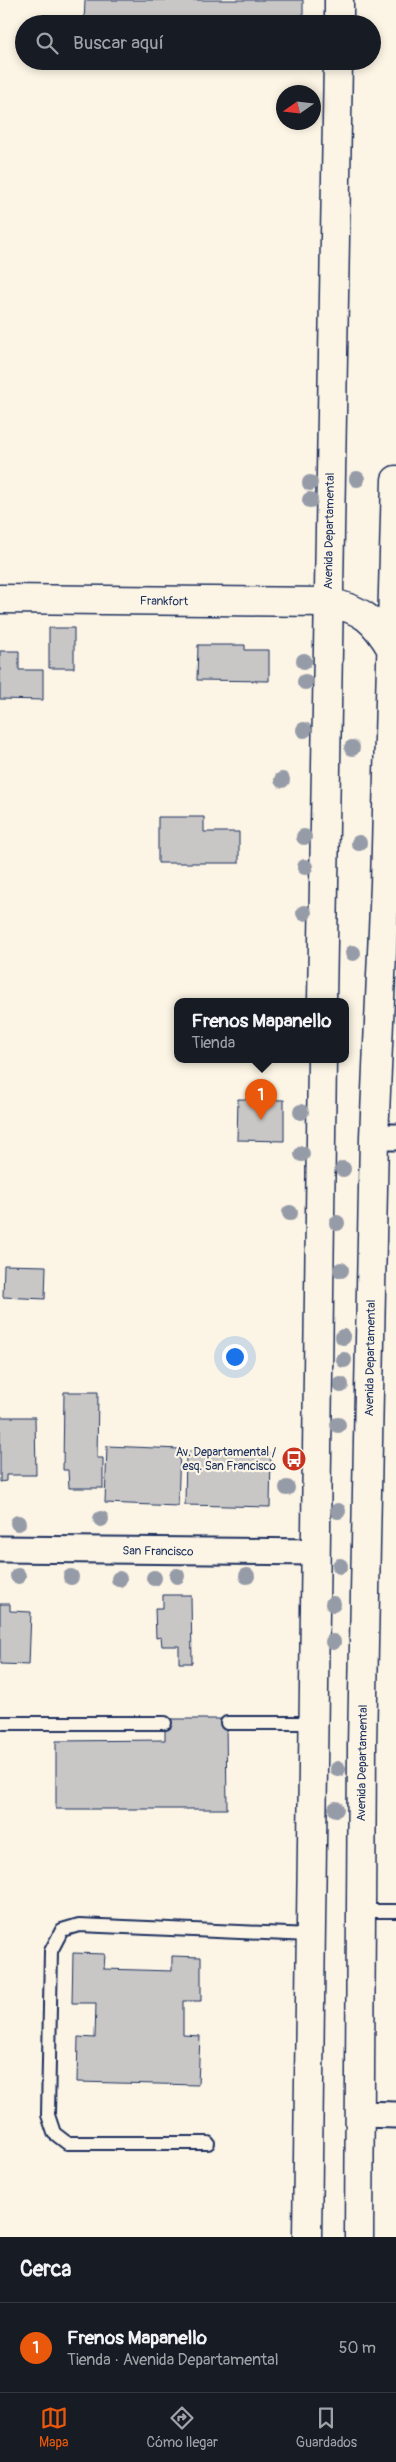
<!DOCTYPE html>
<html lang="es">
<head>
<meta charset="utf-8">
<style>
	:root { --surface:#171b24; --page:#242831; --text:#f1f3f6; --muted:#9ea1a6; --line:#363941; --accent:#ea580c }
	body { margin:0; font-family:Pangolin,sans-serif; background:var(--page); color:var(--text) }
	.compass { position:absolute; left:276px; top:85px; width:45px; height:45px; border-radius:50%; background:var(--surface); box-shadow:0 2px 8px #0003; rotate:256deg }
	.you { position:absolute; left:234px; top:1356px; width:18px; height:18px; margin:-12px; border:4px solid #fff; border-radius:50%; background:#1a73e8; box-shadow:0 0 0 8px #1a73e833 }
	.badge { display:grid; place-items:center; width:32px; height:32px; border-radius:50%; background:var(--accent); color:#fff; font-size:16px; font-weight:700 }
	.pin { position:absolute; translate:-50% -41px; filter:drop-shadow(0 1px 2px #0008) }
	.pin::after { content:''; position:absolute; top:26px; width:18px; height:15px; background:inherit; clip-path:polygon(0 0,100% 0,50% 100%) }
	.popup { position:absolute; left:174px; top:998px; width:175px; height:65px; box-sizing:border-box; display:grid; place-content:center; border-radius:10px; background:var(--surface); filter:drop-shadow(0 1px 4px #0005); font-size:16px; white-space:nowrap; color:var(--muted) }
	.popup b { font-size:19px; color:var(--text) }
	.popup::after { content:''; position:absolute; left:50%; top:100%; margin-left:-10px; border:10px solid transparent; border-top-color:var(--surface) }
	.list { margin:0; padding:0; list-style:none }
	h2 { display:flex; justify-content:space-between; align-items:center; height:65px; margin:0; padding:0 20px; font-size:21px }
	h2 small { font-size:16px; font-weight:400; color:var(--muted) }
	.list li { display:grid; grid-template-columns:32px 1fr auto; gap:15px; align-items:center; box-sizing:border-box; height:90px; padding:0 20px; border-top:1px solid var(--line) }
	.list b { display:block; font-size:19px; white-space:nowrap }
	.list p { margin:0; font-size:16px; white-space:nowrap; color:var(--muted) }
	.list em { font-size:16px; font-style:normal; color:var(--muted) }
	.icon { flex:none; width:28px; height:28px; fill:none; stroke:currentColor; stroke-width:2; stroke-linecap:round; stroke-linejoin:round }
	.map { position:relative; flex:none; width:396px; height:2237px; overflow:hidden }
	.search { position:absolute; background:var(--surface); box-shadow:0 2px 8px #0003; left:15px; right:15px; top:15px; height:55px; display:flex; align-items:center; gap:12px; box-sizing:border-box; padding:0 18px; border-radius:28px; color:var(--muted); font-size:19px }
	.sheet { height:155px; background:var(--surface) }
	nav { display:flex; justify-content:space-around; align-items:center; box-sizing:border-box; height:70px; border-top:1px solid var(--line); background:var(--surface); font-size:14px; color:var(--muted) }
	nav a { display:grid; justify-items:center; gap:2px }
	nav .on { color:var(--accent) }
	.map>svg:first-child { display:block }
	.building { fill:#c8c7c6; stroke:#1b2f5e }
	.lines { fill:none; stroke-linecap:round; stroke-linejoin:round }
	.lane-casing { stroke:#1b2f5e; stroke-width:16 }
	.street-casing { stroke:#1b2f5e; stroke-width:29 }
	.secondary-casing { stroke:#1b2f5e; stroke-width:31 }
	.primary-casing { stroke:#1b2f5e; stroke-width:31 }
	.lane { stroke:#fcf5e5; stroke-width:12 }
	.street { stroke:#fcf5e5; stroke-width:25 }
	.secondary { stroke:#fcf5e5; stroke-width:28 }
	.primary { stroke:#fcf5e5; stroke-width:28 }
	.tree { fill:#969ba8 }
	.labels { text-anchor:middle; stroke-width:4.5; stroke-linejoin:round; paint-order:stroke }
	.street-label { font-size:12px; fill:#1b2f5e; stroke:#fcf5e5 }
	.poi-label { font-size:12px; fill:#1b2f5e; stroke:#fcf5e5; text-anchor:end }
</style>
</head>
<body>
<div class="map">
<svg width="396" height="2237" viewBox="0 0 396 2237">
	<rect width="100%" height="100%" fill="#fcf5e5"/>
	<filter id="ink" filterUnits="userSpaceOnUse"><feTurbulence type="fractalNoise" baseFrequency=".02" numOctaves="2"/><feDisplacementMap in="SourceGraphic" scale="10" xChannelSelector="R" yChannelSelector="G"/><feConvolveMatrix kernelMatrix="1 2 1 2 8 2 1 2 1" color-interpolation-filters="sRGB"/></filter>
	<g filter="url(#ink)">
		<path class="building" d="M85,0H303V24H84Z
			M223,61H302V66H223Z
			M49,628H74V668H49Z
			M198,645H245V650H269V681L197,680Z
			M0,651H19V670H43V700L0,699Z
			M158,817H204V832H239V863H158Z
			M238,1099L284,1100V1141L237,1140Z
			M4,1265L46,1266L45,1299L3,1297Z
			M64,1392H98L97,1458H103V1488H69L68,1470H63Z
			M0,1417H35L36,1475H6V1481L0,1482Z
			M107,1446L180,1449L178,1506L105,1503Z
			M186,1451L271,1453L270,1507L185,1505Z
			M163,1595H191L192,1663H179V1646H162L161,1637L156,1638L155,1608H163Z
			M0,1604H10V1611L31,1612L29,1665L0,1664Z
			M165,1719H226L227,1809H56V1741L165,1740Z
			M73,1953L105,1954L104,1969L172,1971V1956L201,1957V2001H183V2035L200,2036L198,2085L77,2082L78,2037L95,2038L96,2003H72Z"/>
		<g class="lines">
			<defs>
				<path id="lane" d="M0,1723H165
					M227,1723H313
					M361,1911H396
					M208,2143H67L54,2133L48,2115L51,1951L62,1930L79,1925L310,1935"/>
				<path id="street" d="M374,1137H396
					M0,1549L316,1552
					M360,2114L396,2115"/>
				<path id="secondary" d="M0,599L328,602"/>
				<path id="primary" d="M339,24V0
					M328,602C363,610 374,619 392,650
					M322,1001L338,61
					M307,2237L322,1059
					M359,2237L362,1746L374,1137L385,884L396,480"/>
			</defs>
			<use href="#lane" class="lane-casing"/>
			<use href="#street" class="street-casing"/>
			<use href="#secondary" class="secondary-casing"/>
			<use href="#primary" class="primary-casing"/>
			<use href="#lane" class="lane"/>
			<use href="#street" class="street"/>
			<use href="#secondary" class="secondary"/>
			<use href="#primary" class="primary"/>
		</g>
		<g class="tree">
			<circle cx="357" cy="479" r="8"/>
			<circle cx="310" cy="483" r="8"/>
			<circle cx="310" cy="500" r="8"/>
			<circle cx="304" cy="661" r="8"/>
			<circle cx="305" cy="682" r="8"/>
			<circle cx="304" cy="730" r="8"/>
			<circle cx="352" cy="748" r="8"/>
			<circle cx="282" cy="780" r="8"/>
			<circle cx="304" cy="837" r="8"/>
			<circle cx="359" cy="843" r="8"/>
			<circle cx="305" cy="867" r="8"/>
			<circle cx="304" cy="913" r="8"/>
			<circle cx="353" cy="953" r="8"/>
			<circle cx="301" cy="1112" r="8"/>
			<circle cx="302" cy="1154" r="8"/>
			<circle cx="343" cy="1169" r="8"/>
			<circle cx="290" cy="1213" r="8"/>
			<circle cx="337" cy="1223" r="8"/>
			<circle cx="341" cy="1270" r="8"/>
			<circle cx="343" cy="1337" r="8"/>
			<circle cx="344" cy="1360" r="8"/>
			<circle cx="341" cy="1385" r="8"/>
			<circle cx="338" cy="1425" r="8"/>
			<circle cx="287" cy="1488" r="8"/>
			<circle cx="338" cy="1511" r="8"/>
			<circle cx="101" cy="1519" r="8"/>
			<circle cx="18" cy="1523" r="8"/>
			<circle cx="340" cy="1566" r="8"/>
			<circle cx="18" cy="1576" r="8"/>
			<circle cx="177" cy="1576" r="8"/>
			<circle cx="247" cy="1576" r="8"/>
			<circle cx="71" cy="1577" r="8"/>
			<circle cx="154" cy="1578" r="8"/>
			<circle cx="119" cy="1579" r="8"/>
			<circle cx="333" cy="1604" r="8"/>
			<circle cx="333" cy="1642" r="8"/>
			<circle cx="338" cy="1769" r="8"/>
			<circle cx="336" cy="1809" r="8"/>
		</g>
	</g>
	<defs>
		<symbol id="bus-disc" viewBox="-11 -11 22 22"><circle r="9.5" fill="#c8321e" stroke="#fcf5e5"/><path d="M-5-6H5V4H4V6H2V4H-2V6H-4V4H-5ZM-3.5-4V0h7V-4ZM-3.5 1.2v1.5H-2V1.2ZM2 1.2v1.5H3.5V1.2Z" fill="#fff"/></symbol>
	</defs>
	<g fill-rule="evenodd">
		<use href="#bus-disc" x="280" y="1445" width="28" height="28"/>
	</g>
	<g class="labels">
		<g class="street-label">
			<text transform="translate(329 531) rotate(-89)" y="4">Avenida Departamental</text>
			<text transform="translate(164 601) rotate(1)" y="4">Frankfort</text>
			<text transform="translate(370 1358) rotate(-89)" y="4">Avenida Departamental</text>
			<text transform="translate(158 1551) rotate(1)" y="4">San Francisco</text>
			<text transform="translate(362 1763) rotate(-89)" y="4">Avenida Departamental</text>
		</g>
		<g class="poi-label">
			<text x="276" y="1456">Av. Departamental /<tspan x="276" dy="14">esq. San Francisco</tspan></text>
		</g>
	</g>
</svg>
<svg class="compass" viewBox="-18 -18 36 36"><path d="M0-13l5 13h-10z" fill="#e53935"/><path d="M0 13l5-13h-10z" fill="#9ea1a6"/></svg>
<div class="you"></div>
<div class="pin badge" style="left:261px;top:1120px">1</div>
<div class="popup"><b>Frenos Mapanello</b>Tienda</div>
<div class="search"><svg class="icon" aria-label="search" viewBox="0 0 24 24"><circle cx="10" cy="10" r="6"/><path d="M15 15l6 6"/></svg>Buscar aquí</div>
</div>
<section class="sheet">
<h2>Cerca<small></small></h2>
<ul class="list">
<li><span class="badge">1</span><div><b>Frenos Mapanello</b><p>Tienda · Avenida Departamental</p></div><em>50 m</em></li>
</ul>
</section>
<nav>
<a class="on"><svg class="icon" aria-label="map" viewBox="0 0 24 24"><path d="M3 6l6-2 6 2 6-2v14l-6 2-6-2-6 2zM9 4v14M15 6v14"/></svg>Mapa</a>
<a><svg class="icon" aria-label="directions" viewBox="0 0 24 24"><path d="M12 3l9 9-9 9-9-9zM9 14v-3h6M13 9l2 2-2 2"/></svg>Cómo llegar</a>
<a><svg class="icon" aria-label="saved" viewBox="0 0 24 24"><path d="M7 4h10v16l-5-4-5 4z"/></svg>Guardados</a>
</nav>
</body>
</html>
